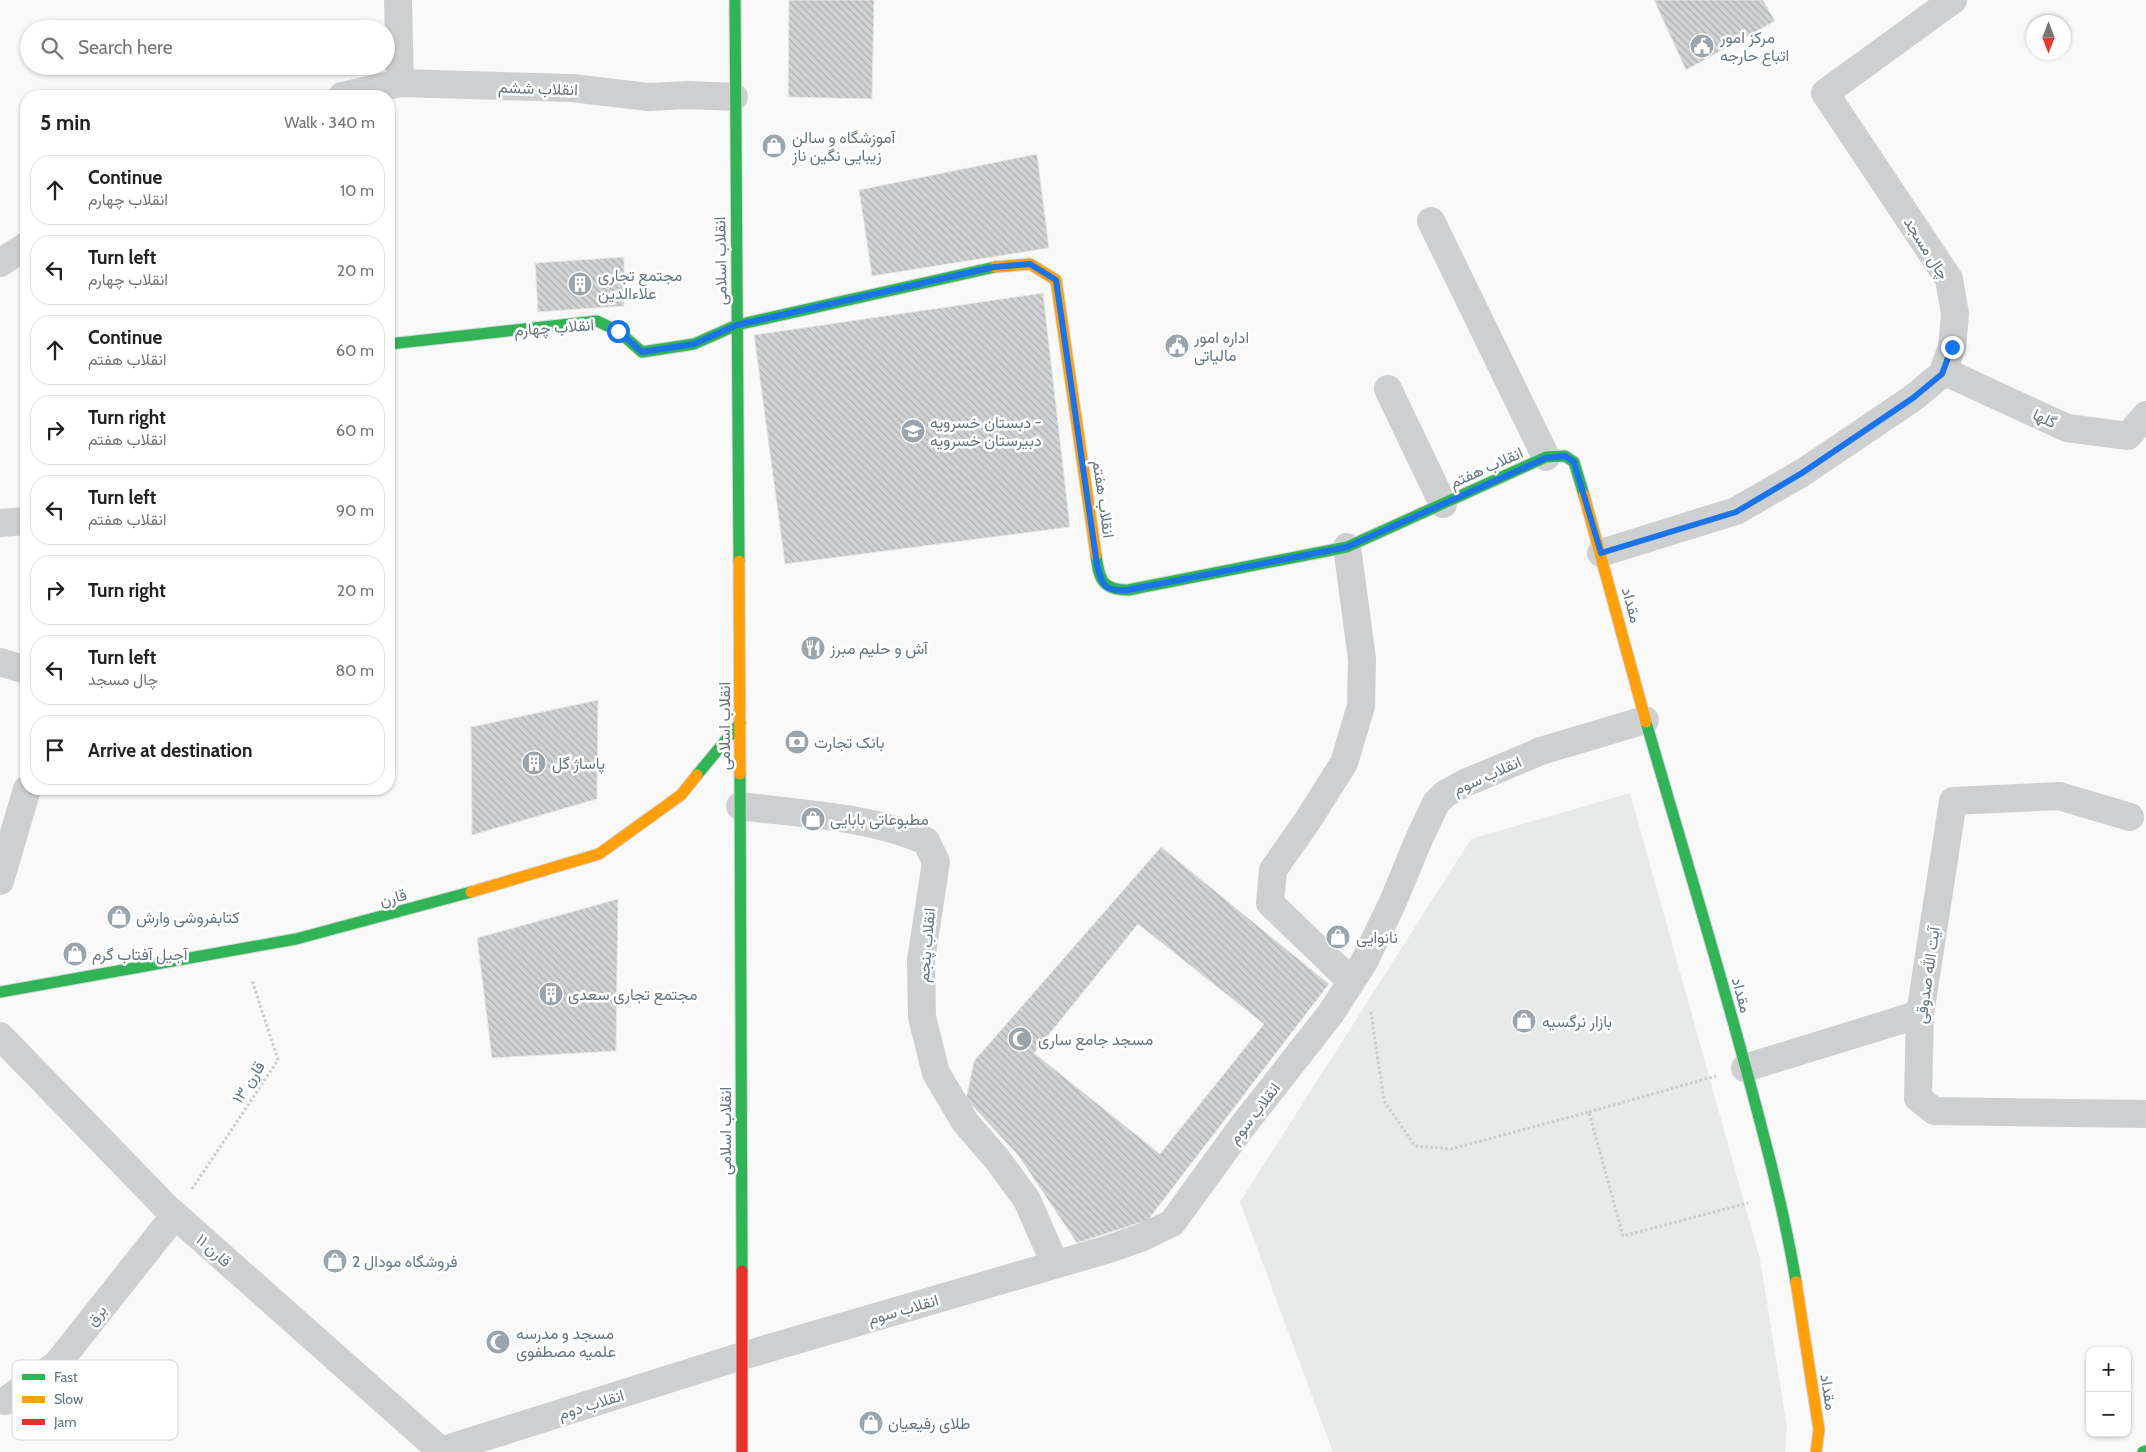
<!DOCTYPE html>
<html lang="en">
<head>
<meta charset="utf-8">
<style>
	:root { --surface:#fff; --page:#f2f2f2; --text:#222; --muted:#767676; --line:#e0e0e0 }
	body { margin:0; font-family:Cabin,Vazirmatn,sans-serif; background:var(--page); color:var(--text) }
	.controls { position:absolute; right:15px; bottom:15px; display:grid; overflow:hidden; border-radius:10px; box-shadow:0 1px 4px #0004 }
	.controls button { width:45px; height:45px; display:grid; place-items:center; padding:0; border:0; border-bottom:1px solid var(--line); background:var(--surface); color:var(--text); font:25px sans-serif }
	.compass { position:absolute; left:2026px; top:15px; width:45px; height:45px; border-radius:50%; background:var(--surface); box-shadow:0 1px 4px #0004; rotate:180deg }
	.stop { position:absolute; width:15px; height:15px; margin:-11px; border:4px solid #1a73e8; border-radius:50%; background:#fff }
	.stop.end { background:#1a73e8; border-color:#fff; box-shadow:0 1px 5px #0008 }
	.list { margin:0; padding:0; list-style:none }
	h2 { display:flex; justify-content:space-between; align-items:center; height:65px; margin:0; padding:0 20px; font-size:21px }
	h2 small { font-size:16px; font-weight:400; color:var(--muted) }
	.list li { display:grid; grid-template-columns:32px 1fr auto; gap:15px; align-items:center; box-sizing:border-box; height:70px; margin:0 10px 10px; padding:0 10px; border:1px solid var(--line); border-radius:20px }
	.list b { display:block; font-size:19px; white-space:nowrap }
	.list p { margin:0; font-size:16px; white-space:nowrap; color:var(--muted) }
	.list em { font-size:16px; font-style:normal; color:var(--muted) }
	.icon { flex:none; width:28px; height:28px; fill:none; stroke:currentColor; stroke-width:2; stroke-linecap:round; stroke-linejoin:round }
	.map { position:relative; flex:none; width:2146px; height:1452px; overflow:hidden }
	.search { position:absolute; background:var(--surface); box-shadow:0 1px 4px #0004; left:20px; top:20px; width:375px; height:55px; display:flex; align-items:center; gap:12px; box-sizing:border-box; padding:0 18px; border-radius:28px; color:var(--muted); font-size:19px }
	.panel { position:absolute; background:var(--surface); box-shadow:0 1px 4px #0004; left:20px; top:90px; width:375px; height:705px; border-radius:20px }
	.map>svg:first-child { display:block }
	.built { fill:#e8e9e9 }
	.building { fill:url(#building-back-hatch); stroke:#e8e8e8; fill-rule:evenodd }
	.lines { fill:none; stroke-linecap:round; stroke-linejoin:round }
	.fast-casing { stroke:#d5d6d7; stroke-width:13 }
	.slow-casing { stroke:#d5d6d7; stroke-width:13 }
	.jam-casing { stroke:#d5d6d7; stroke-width:13 }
	.path { stroke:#cbcccd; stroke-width:3; stroke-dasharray:2.5 2.5; stroke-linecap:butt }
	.street { stroke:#cecfd0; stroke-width:28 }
	.fast { stroke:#30b455; stroke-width:11 }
	.slow { stroke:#ff9f0a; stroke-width:11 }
	.jam { stroke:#e5322d; stroke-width:11 }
	.route { stroke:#1a73e8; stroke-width:6 }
	.labels { text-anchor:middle; stroke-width:5; stroke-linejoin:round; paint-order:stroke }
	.poi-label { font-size:16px; fill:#657683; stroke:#fff; text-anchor:start }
	.street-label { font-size:16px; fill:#657683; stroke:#fff }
	.key { fill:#fff; stroke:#d1d6da; stroke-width:1 }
	.key-label { font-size:14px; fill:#657683 }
</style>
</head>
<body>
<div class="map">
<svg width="2146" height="1452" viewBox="0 0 2146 1452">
	<defs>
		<pattern id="building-back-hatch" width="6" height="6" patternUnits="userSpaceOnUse" patternTransform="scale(1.25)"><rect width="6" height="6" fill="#d0d2d3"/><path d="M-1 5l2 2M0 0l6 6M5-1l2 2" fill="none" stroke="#acafb1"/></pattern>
	</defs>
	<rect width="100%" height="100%" fill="#f9f9f9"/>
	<path class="built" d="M1630,793L1760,1259L1787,1427L1785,1452H1333L1240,1202L1471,839Z"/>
	<path class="building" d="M789,0H874L872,99L788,97Z
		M1654,0H1763L1775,21L1686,70Z
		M1037,154L1049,248L872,276L859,190Z
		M624,257V306L538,312L535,263Z
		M1043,293L1070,527L785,564L754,335Z
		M598,700L597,799L472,835L471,727Z
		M1161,847L1329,984L1148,1220L1077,1243L1018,1155L966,1099L974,1061ZM1138,924L1264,1024L1160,1154L1034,1053Z
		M618,899L616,1051L492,1058L477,938Z"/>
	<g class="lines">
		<defs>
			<path id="fast" d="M735,0L739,561
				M389,344L597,321L618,331L642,352L694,344L737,325L995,267
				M1096,555C1099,579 1102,590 1128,590L1347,547L1546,457L1565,456L1574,462L1584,495
				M1646,722C1679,836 1714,950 1745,1065C1764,1136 1784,1209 1796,1282
				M740,774L742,1271
				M697,775L740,723
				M0,992L296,939L471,892
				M2143,1452L2146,1451"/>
			<path id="slow" d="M995,267L1030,264L1056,280L1096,555
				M1584,495L1646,722
				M739,561L740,774
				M471,892L599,854L681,795L697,775
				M1796,1282L1819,1430L1816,1452"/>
			<path id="jam" d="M742,1271V1452"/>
		</defs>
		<use href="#fast" class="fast-casing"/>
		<use href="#slow" class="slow-casing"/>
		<use href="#jam" class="jam-casing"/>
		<path class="path" d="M1371,1012L1384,1101L1415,1146L1451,1149L1589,1112L1623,1236L1748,1203
			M1589,1112L1716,1076
			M192,1189L278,1060L252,980"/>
		<path class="street" d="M398,0L400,83
			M342,96L400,83L572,88L648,97L689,95L734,97
			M1431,221L1546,457
			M0,263L26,246
			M1942,374L1952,375L2067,428L2128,436L2146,415
			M1388,389L1443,504
			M0,523L26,521
			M1347,547L1362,659L1361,706L1344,763L1308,820L1273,870L1270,903L1351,981
			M1601,553L1736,511L1802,473L1913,398L1942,374L1952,347L1955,314L1949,279L1825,93L1953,0
			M0,662L26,670
			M740,806C802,814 869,816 926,841L936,862L921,960L922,1017L936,1073L965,1122L997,1159L1027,1200L1055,1264
			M2130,817L2059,796L1953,801L1920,1014L1918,1098L1934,1111L2146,1114
			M0,881L27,789
			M0,1036L166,1207L441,1451
			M1745,1068L1920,1014
			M5,1401L57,1364L175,1215
			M437,1452L742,1356L1109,1249L1143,1237L1172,1223L1241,1128L1331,1013L1364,962L1392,904L1419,839L1436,803L1445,794L1465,783L1541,751L1645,720"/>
		<use href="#fast" class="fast"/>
		<use href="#slow" class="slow"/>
		<use href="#jam" class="jam"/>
	</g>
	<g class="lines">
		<path class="route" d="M618,331L642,352L694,344L737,325L994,267L1030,264L1056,280L1097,565C1103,587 1104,591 1128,590L1347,547L1546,458L1565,456L1574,462L1601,553L1736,512L1802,473L1913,398L1942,374L1952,347"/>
	</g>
	<defs>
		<symbol id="civic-disc" viewBox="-11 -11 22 22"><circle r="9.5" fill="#99a4ac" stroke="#fff"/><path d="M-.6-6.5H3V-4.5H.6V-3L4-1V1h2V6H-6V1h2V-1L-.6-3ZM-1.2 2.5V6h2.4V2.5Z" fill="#fff"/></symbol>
		<symbol id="shop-disc" viewBox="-11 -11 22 22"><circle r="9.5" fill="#99a4ac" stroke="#fff"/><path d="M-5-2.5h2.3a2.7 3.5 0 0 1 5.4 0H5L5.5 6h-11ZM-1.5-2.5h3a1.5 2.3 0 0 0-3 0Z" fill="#fff"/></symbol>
		<symbol id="building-disc" viewBox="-11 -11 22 22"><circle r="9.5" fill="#99a4ac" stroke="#fff"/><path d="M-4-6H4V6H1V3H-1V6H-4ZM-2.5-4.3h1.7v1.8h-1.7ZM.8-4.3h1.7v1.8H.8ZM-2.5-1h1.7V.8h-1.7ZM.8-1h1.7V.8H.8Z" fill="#fff"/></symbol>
		<symbol id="school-disc" viewBox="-11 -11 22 22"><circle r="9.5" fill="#99a4ac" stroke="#fff"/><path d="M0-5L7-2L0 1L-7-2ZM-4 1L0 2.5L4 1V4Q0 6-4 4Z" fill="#fff"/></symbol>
		<symbol id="restaurant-disc" viewBox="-11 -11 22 22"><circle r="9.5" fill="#99a4ac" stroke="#fff"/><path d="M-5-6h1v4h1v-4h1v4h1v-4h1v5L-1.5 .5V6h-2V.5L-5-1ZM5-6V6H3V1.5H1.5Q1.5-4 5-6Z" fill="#fff"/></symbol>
		<symbol id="bank-disc" viewBox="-11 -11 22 22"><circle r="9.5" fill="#99a4ac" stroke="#fff"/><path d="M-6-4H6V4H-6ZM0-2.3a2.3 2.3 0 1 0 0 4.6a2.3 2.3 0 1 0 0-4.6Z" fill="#fff"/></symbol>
		<symbol id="mosque-disc" viewBox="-11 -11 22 22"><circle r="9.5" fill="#99a4ac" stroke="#fff"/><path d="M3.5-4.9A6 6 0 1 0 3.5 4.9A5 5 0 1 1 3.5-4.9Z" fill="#fff"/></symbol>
	</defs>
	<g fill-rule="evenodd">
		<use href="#civic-disc" x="1688" y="32" width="28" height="28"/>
		<use href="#shop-disc" x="760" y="132" width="28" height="28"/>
		<use href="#building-disc" x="566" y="270" width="28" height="28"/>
		<use href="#civic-disc" x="1163" y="332" width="28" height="28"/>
		<use href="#school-disc" x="899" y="417" width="28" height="28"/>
		<use href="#restaurant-disc" x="799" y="634" width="28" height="28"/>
		<use href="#bank-disc" x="783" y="728" width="28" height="28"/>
		<use href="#building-disc" x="520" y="749" width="28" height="28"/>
		<use href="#shop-disc" x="799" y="805" width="28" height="28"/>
		<use href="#shop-disc" x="105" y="903" width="28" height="28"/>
		<use href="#shop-disc" x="1324" y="923" width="28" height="28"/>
		<use href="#shop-disc" x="61" y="940" width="28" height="28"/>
		<use href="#building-disc" x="537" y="980" width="28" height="28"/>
		<use href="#shop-disc" x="1510" y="1007" width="28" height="28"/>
		<use href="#mosque-disc" x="1006" y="1025" width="28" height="28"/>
		<use href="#shop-disc" x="321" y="1247" width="28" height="28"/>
		<use href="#mosque-disc" x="484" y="1328" width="28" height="28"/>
		<use href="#shop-disc" x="857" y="1409" width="28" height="28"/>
	</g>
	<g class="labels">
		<g class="poi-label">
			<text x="1720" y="43">مرکز امور<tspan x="1720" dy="18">اتباع حارجه</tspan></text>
			<text x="792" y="143">آموزشگاه و سالن<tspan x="792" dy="18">زیبایی نگین ناز</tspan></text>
			<text x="598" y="281">مجتمع تجاری<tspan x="598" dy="18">علاءالدین</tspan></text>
			<text x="1194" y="343">اداره امور<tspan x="1194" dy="18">مالیاتی</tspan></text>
			<text x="930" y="428">دبستان خسرویه -<tspan x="930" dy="18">دبیرستان خسرویه</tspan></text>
			<text x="830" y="654">آش و حلیم مبرز</text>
			<text x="814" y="748">بانک تجارت</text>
			<text x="552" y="769">پاساژ گل</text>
			<text x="830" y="825">مطبوعاتی بابایی</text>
			<text x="136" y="923">کتابفروشی وارش</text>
			<text x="1356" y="943">نانوایی</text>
			<text x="92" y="960">آجیل آفتاب گرم</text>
			<text x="568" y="1000">مجتمع تجاری سعدی</text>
			<text x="1542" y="1027">بازار نرگسیه</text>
			<text x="1038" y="1045">مسجد جامع ساری</text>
			<text x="352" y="1267">فروشگاه مودال 2</text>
			<text x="516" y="1339">مسجد و مدرسه<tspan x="516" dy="18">علمیه مصطفوی</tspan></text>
			<text x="888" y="1429">طلای رفیعیان</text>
		</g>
		<g class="street-label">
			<text transform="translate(538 88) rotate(2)" y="6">انقلاب ششم</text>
			<text transform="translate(1927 248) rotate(58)" y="6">چال مسجد</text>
			<text transform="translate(720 261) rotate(-91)" y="6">انقلاب اسلامی</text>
			<text transform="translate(554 327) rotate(-4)" y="6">انقلاب چهارم</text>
			<text transform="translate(2045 418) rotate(25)" y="6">گلها</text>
			<text transform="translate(1486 467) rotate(-24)" y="6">انقلاب هفتم</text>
			<text transform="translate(1104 499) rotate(82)" y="6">انقلاب هفتم</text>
			<text transform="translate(1632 605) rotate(75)" y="6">مقداد</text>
			<text transform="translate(724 726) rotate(-90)" y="6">انقلاب اسلامی</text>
			<text transform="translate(1487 775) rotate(-24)" y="6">انقلاب سوم</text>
			<text transform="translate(393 897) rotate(-15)" y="6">قارن</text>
			<text transform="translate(926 945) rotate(-85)" y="6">انقلاب پنجم</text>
			<text transform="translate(1927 975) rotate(-82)" y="6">آیت الله صدوقی</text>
			<text transform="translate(1742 995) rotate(75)" y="6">مقداد</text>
			<text transform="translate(248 1082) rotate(-57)" y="6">قارن ۱۳</text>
			<text transform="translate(1254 1113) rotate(-52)" y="6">انقلاب سوم</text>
			<text transform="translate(725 1131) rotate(-90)" y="6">انقلاب اسلامی</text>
			<text transform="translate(214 1250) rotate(42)" y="6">قارن ۱۱</text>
			<text transform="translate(903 1309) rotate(-16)" y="6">انقلاب سوم</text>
			<text transform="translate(96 1315) rotate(-52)" y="6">برق</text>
			<text transform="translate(1829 1392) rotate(81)" y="6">مقداد</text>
			<text transform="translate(591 1404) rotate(-17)" y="6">انقلاب دوم</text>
		</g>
	</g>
	<rect x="12" y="1360" width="166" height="80" rx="8" class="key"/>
	<rect x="22" y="1374" width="23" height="6" fill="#30b455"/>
	<rect x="22" y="1396" width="23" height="7" fill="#ff9f0a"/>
	<rect x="22" y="1419" width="23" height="6" fill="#e5322d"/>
	<g class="key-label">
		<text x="54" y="1382">Fast</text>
		<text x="54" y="1404">Slow</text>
		<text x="54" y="1427">Jam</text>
	</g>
</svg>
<div class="controls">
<button>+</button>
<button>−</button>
</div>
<svg class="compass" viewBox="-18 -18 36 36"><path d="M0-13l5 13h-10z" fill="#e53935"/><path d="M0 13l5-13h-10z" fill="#767676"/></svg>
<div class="stop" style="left:618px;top:331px"></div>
<div class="stop end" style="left:1952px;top:347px"></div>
<div class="search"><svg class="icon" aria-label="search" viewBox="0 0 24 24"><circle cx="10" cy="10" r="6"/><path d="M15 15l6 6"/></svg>Search here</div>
<section class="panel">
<h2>5 min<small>Walk · 340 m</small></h2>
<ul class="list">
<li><svg class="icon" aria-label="ahead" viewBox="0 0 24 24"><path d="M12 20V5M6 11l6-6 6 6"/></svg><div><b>Continue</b><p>انقلاب چهارم</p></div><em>10 m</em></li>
<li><svg class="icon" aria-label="left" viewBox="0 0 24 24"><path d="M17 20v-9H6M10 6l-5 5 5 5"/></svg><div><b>Turn left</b><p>انقلاب چهارم</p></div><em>20 m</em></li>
<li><svg class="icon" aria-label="ahead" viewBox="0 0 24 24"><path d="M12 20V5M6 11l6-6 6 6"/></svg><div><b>Continue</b><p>انقلاب هفتم</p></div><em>60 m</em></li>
<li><svg class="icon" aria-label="right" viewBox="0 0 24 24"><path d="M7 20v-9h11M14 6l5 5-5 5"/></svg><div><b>Turn right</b><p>انقلاب هفتم</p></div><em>60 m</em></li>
<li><svg class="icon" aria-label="left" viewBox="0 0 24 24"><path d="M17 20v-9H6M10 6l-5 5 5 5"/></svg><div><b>Turn left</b><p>انقلاب هفتم</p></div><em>90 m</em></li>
<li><svg class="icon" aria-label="right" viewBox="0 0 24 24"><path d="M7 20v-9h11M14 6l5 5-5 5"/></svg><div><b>Turn right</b></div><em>20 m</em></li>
<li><svg class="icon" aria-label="left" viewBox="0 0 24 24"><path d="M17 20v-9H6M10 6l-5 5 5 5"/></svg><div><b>Turn left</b><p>چال مسجد</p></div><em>80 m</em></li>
<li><svg class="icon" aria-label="arrive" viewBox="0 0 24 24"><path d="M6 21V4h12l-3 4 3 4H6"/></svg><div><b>Arrive at destination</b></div></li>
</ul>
</section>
</div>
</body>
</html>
